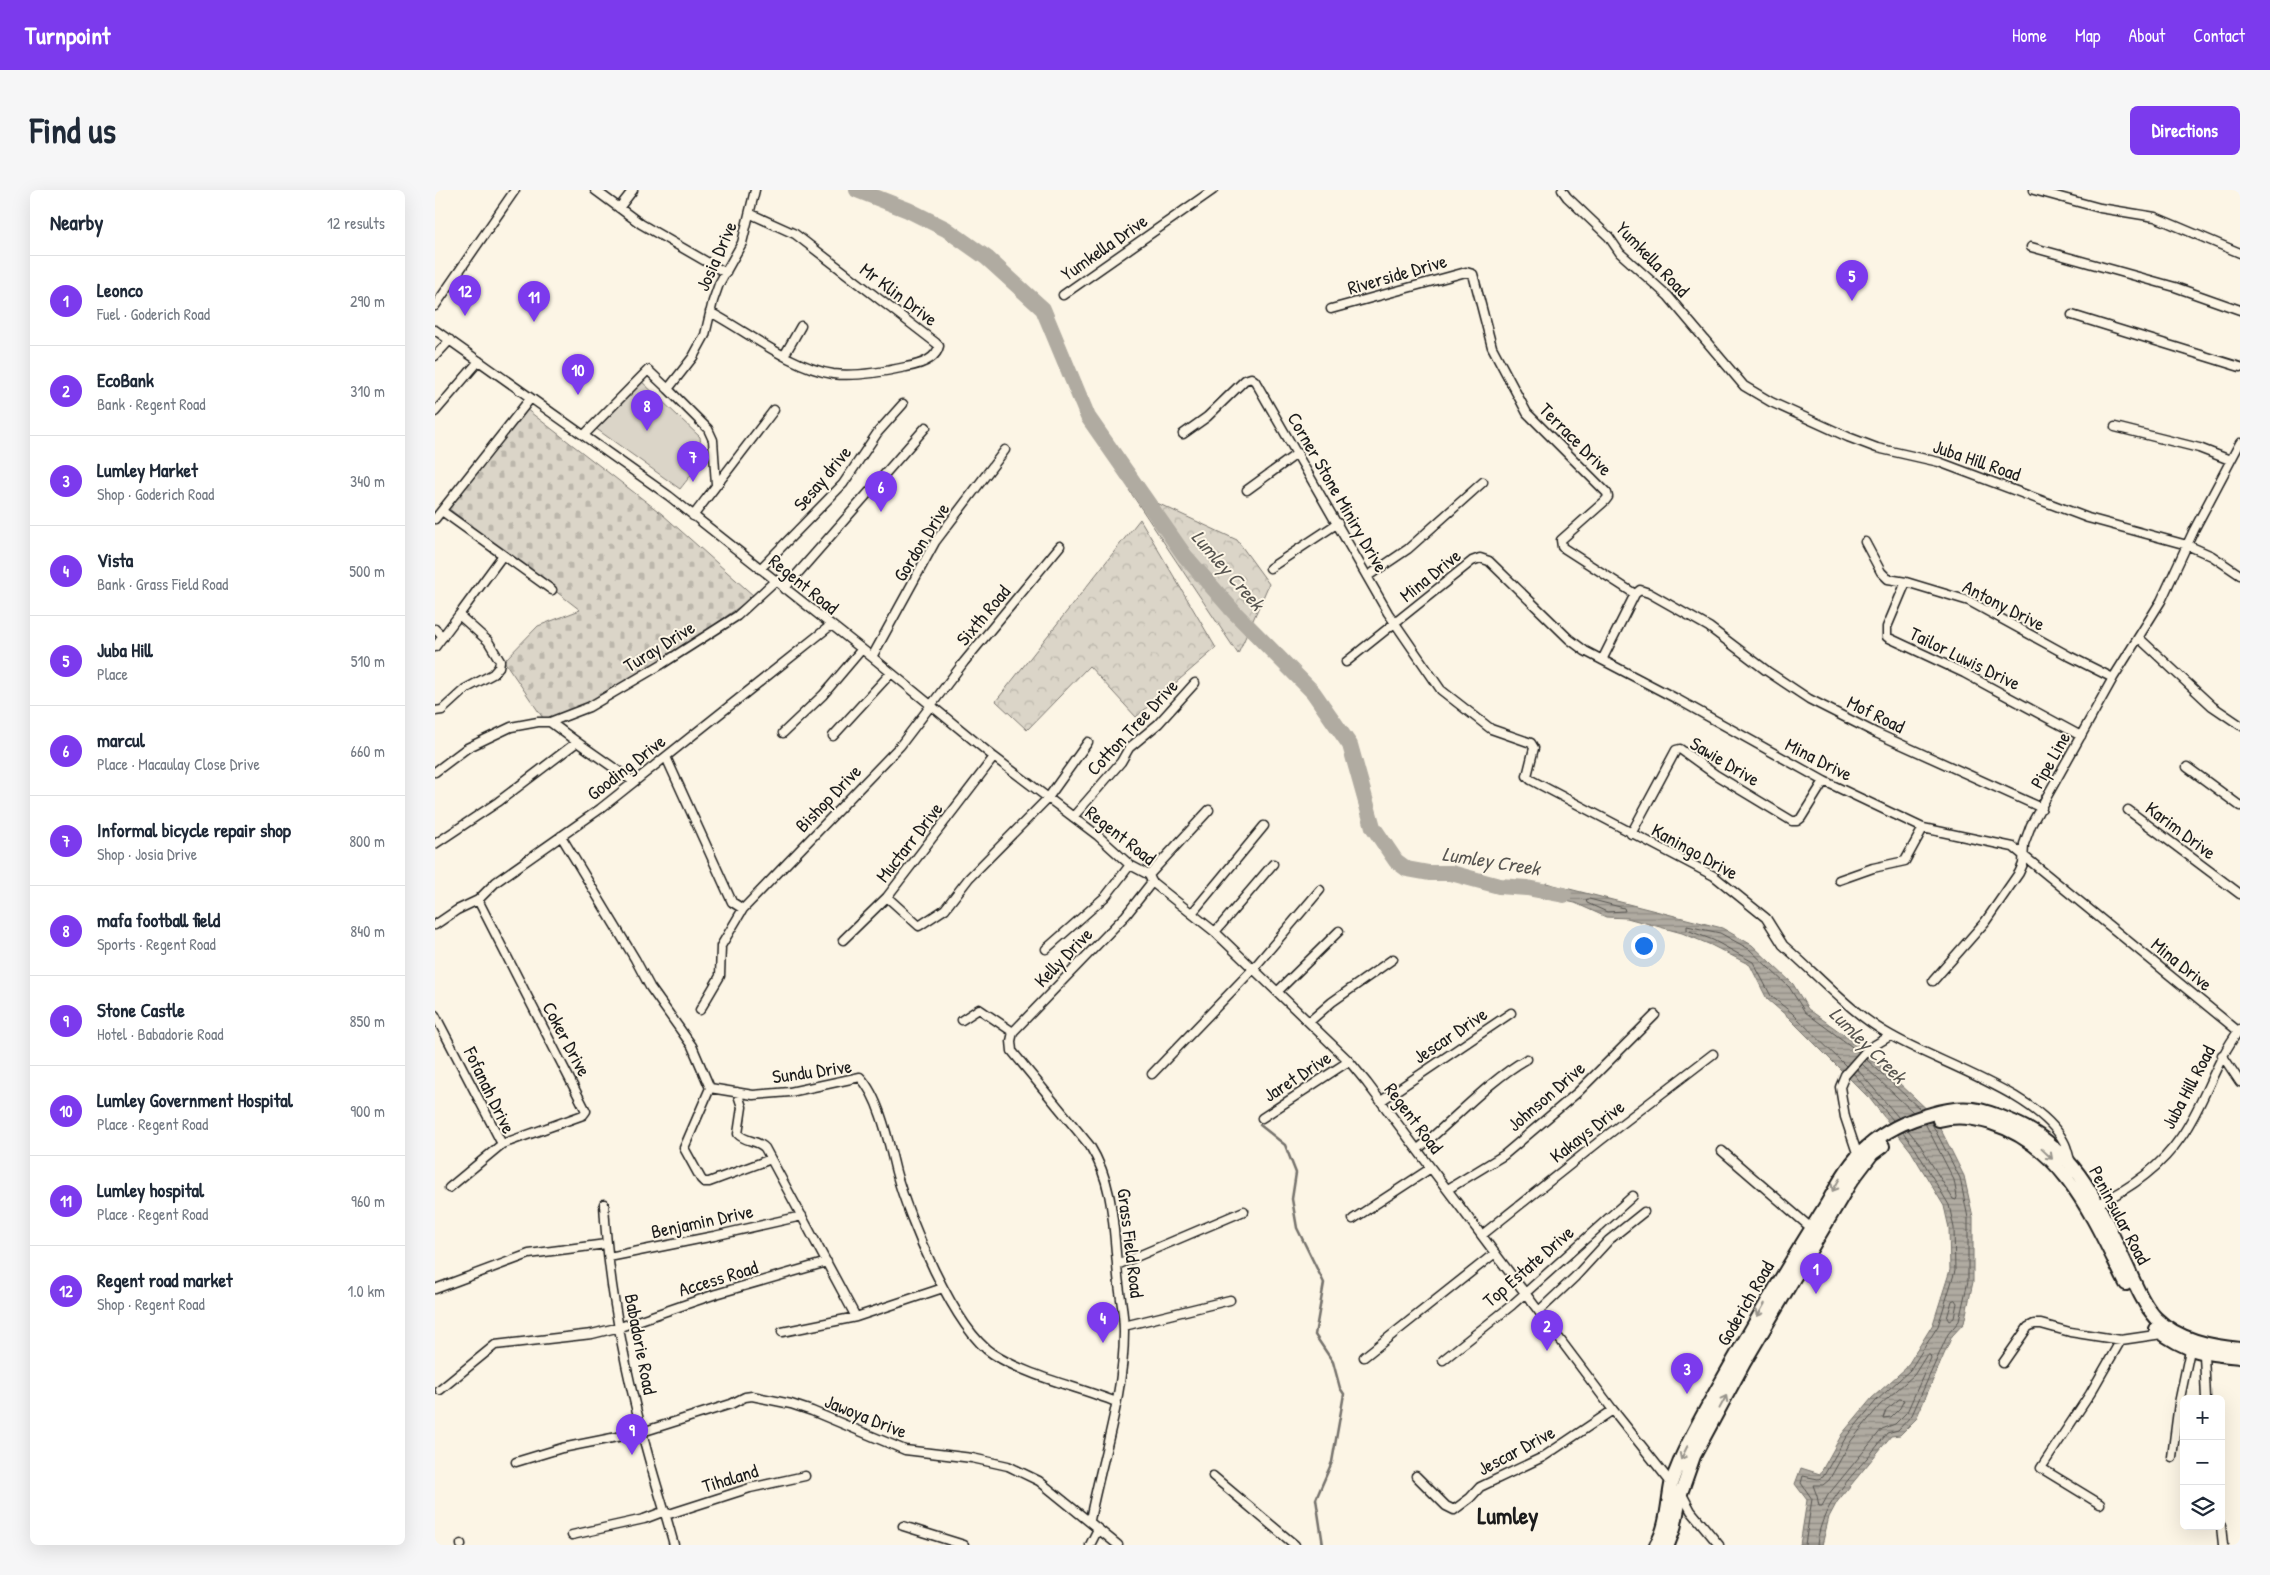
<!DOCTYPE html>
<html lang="en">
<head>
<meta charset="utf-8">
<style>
	:root { --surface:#fff; --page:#f6f6f7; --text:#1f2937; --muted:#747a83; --line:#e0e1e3; --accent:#7c3aed }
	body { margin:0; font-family:"Patrick Hand",sans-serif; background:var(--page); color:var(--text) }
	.controls { position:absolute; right:15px; bottom:15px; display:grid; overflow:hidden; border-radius:8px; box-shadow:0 5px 20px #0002 }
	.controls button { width:45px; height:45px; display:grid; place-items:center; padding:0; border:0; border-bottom:1px solid var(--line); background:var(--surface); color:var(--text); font:25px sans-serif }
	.you { position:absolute; left:1208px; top:755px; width:18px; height:18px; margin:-12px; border:4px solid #fff; border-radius:50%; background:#1a73e8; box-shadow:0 0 0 8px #1a73e833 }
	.badge { display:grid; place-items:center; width:32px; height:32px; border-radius:50%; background:var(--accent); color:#fff; font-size:16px; font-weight:700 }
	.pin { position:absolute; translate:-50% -41px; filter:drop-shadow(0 1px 2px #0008) }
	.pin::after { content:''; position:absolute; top:26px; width:18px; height:15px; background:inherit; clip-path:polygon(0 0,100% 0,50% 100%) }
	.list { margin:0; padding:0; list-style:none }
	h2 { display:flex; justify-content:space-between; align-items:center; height:65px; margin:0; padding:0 20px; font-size:21px }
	h2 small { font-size:16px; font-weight:400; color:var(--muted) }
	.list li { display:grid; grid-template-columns:32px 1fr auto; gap:15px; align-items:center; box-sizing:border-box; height:90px; padding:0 20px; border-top:1px solid var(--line) }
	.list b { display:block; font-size:19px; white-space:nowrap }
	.list p { margin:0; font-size:16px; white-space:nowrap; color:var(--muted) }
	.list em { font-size:16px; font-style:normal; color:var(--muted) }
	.icon { flex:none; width:28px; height:28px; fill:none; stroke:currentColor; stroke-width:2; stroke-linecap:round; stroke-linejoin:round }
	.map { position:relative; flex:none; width:1805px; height:1355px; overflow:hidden; border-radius:8px }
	header { display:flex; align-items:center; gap:30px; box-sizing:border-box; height:70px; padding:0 25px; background:var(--accent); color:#fff }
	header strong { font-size:24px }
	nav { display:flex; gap:28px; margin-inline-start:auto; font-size:18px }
	.intro { display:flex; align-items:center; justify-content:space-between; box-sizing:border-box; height:120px; padding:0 30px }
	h1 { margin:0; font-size:35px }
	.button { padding:12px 22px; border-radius:8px; background:var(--accent); color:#fff; font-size:18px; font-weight:700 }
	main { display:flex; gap:30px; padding:0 30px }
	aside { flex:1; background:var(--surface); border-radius:8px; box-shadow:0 5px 20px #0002 }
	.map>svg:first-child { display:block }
	.grass { fill:#dbd5c8; stroke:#7c7872 }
	.forest { fill:url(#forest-crowns); stroke:#7c7872 }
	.cemetery { fill:url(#cemetery-stones); stroke:#7c7872 }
	.water { fill:url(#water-rules); stroke:#75726c }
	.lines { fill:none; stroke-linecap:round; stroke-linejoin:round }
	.shore { stroke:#575551; stroke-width:1 }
	.stream { stroke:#75726c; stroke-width:2.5 }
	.river { stroke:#b0aba1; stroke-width:16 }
	.minor-casing { stroke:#1c1c1c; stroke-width:11 }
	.primary-casing { stroke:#1c1c1c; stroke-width:16 }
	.minor { stroke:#fcf5e5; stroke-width:8 }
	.primary { stroke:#fcf5e5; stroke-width:12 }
	.oneway { stroke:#97938b }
	.labels { text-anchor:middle; stroke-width:4; stroke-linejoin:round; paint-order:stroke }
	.street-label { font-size:19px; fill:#1c1c1c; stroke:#fcf5e5 }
	.water-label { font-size:20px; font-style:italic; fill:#575551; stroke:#fcf5e5 }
	.district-label { font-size:24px; font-weight:bold; fill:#1c1c1c; stroke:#fcf5e5 }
</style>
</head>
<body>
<header>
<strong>Turnpoint</strong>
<nav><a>Home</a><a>Map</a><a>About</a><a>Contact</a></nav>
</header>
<div class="intro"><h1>Find us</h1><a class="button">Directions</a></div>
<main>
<aside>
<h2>Nearby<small>12 results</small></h2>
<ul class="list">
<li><span class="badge">1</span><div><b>Leonco</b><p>Fuel · Goderich Road</p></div><em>290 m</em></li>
<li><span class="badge">2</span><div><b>EcoBank</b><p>Bank · Regent Road</p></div><em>310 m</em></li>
<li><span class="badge">3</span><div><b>Lumley Market</b><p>Shop · Goderich Road</p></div><em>340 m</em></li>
<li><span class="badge">4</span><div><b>Vista</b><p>Bank · Grass Field Road</p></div><em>500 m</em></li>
<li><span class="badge">5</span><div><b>Juba Hill</b><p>Place</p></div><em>510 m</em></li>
<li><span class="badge">6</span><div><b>marcul</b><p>Place · Macaulay Close Drive</p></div><em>660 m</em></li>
<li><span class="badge">7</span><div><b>Informal bicycle repair shop</b><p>Shop · Josia Drive</p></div><em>800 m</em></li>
<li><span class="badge">8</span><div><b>mafa football field</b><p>Sports · Regent Road</p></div><em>840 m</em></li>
<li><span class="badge">9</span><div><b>Stone Castle</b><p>Hotel · Babadorie Road</p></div><em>850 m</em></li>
<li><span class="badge">10</span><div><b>Lumley Government Hospital</b><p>Place · Regent Road</p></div><em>900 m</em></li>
<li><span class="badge">11</span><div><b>Lumley hospital</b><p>Place · Regent Road</p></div><em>960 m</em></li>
<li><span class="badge">12</span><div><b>Regent road market</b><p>Shop · Regent Road</p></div><em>1.0 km</em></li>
</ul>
</aside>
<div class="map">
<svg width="1805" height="1355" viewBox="0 0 1805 1355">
	<defs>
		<pattern id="forest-crowns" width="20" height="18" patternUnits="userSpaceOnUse" patternTransform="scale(1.25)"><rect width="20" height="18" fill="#dbd5c8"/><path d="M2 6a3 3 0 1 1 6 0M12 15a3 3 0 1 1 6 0" fill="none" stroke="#bbb6ab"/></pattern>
		<pattern id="cemetery-stones" width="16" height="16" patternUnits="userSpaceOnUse" patternTransform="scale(1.25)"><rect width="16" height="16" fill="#dbd5c8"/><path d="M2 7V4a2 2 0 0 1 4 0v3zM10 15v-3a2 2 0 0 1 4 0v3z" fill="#bbb6ab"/></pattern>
		<pattern id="water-rules" width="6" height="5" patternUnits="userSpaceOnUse" patternTransform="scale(1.25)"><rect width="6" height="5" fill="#b0aba1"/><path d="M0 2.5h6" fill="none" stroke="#8e8a82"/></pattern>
	</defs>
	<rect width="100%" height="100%" fill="#fcf5e5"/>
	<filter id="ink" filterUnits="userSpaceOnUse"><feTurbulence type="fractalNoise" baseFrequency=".02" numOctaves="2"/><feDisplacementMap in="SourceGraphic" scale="10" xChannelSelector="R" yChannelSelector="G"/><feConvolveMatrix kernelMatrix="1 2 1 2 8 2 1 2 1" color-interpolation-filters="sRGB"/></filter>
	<g filter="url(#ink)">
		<path class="grass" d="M203,188L265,247C268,272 260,280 245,299L156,235Z"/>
		<path class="forest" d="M694,300L802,350L834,394L803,464Z
			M705,329L781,458L701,527L654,476L592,540L561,511Z"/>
		<path class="cemetery" d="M91,219L227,324L319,406L252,455L157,513L110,531L69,471L103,436L145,420L13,318Z"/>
		<path class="water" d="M1111,693L1287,738L1317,755L1358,794L1373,819L1426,857L1499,926L1529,986L1538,1027V1092L1529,1133L1517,1146L1481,1229L1465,1245L1456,1246L1402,1312L1394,1327L1387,1355H1365L1372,1310L1360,1294L1366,1278L1385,1284L1407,1244L1437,1208L1471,1178L1498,1134L1515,1080L1514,1038L1509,1016L1476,961L1435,909L1353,827L1332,809L1315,775L1276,755L1247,743L1192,728L1171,727L1140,713L1107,706Z"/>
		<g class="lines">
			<path class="shore" d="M1154,709L1189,718L1190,721L1172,722L1152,713L1151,710Z
				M1431,869L1485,919
				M1427,874L1478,922
				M1411,876L1357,823L1336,806L1318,772L1278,750L1252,740V736L1285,743L1314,759L1354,797L1370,822L1424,862
				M1422,879L1464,928
				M1418,883L1458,930
				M1473,940L1485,955L1518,1009L1521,1010L1522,1007L1519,990L1490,933
				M1520,1110L1522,1113L1519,1128L1514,1131L1512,1128L1517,1111Z
				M1492,1165H1495L1496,1168L1472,1222L1460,1234L1447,1239L1393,1305L1387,1316H1384L1382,1306L1378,1295H1388L1394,1290L1416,1251L1445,1215L1479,1185Z
				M1465,1209L1469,1210L1465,1218L1456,1227L1448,1228L1451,1220Z
				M1370,1355L1377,1309L1366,1293L1368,1286L1383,1289L1388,1287L1411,1247L1441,1211L1475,1180L1503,1136L1520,1081L1519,1038L1514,1015L1480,958L1468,942
				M1382,1355C1386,1308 1427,1279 1452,1243L1463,1240L1477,1225L1513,1144L1524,1131L1533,1091V1028L1525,988L1496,932"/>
			<path class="stream" d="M825,935L850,955L861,983L857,1009L862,1038L889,1093L880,1145L898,1172L905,1198L909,1204L897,1272L881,1309L888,1355"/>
			<path class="river" d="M422,0L473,20L511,39L552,68L608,119L653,227L750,366L799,422L878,502L915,555L938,637L961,671L972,679L994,683H1016L1064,696L1092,698L1129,705"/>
			<defs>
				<path id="minor" d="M160,0L206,34L291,83
					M1127,0L1132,7L1174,47L1185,63L1233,106L1309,196L1336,212L1413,247L1442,258L1504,272L1653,328L1752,355L1777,366L1805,385
					M1599,0L1665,18L1720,27L1805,63
					M184,18L198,0
					M1596,57L1740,97L1805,120
					M628,105L778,0
					M0,116L80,0
					M896,119L1031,82L1038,84L1057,157L1092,223L1172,303L1173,307L1170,311L1126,350L1127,357L1200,404L1167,470
					M275,122C313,142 355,177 398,184C421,187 448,182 471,177C483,175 501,170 504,156L501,153L360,44L316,24
					M1637,125L1805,177
					M0,140L234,306L437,467L559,567L662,645L695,675L714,685L717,692L780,742L914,871L932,893L1178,1220L1237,1294
					M0,166L15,150
					M349,166L366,136
					M0,222L44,171
					M1680,237L1764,258L1795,270
					M748,244L772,227L810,190L816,188L820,191L953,423L1006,500L1056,539L1096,553L1099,558L1092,586L1096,590L1279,686L1331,728L1348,755L1358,764C1389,792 1420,826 1457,846C1503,873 1604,903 1629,952C1632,957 1633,964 1635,970
					M149,245L213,180L233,199
					M281,295L278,250L273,239L233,199L258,167L270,145L278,111L284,94L307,53L320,0
					M812,300L863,263
					M7,321L117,400
					M258,326L339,220
					M0,329L95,209
					M1430,352L1446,382L1453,389L1471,392L1534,411L1634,466L1678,488
					M835,378L903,333
					M325,379L408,294L443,242L468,214
					M933,386L973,359L1048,292
					M1471,392L1452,437V447L1529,483L1646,546
					M349,399L491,237
					M1200,404L1205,400L1214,403L1274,437L1332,481L1374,509L1441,543L1607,618
					M24,425L68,365
					M0,439L8,447
					M1704,448L1777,516L1805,535
					M0,457L24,425L53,451L65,471L64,477L58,484L30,499L7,520L0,521
					M437,467L500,352L570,260
					M911,472L1037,371L1045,368L1054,371L1134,449L1150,461L1240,508L1389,591L1488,638L1578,657L1803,841
					M115,532L154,517L227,474L302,426L340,391
					M348,543L388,505L427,459
					M398,546L456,483
					M231,567L297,712L308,719
					M1752,577L1805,616
					M0,582L32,558L76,537L103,532H115L142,552
					M1693,620L1805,704
					M638,627L686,572L694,558L723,534L760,493
					M1196,644L1241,560L1245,559L1281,585L1357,631H1362L1366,628L1389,591
					M126,646L200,769L215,797L257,856L275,898L318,905L355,902L425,887C445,908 454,954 461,982C473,1027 519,1139 558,1164C594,1187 641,1196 681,1212
					M0,654L63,612L142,552L199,592
					M714,685L774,620
					M1404,690L1438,678L1470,671L1488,638
					M452,707L484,736L510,719L534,688L613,608L653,552
					M758,722L829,636
					M0,735L22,720L43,710L61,692L165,619L395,436
					M780,742L838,674
					M408,750L452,707L559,567
					M611,759L671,706L695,675
					M1498,791L1550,732L1584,683L1588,674L1589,654L1596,635L1678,488L1726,411L1759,340L1805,253
					M842,802L904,741
					M265,820L285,786L286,756L308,719L465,556L529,472L625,356
					M0,825L67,954
					M527,830L544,819L578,842
					M874,832L897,812L958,769
					M1787,865L1805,892
					M717,884L818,779L885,700
					M275,898L249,958L266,989L269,992H274L336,969
					M302,902L307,917L303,944C310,952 323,950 330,958L421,1127
					M946,911L1076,823
					M827,928L914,871
					M983,959C1019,930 1053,891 1092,869
					M1287,961L1375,1037
					M1423,966L1410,927L1405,897L1410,885L1433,859L1455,846
					M14,998L67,954L148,925L151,921L43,710
					M1013,999L1069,965L1143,902L1220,825
					M169,1014C173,1090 188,1169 207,1242C216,1280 229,1317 239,1355
					M1659,1016C1693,1000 1725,978 1746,947C1770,913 1779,873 1805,839
					M918,1029L996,978
					M1047,1045L1166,950L1278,864
					M174,1067L279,1046L367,1026
					M682,1075L809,1021
					M0,1099L94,1064L171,1054
					M1104,1121L1140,1087L1174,1050L1209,1022
					M689,1136L795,1110
					M347,1142L421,1127L508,1098
					M929,1167L1060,1063
					M1008,1170L1077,1115L1198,1006
					M1568,1173L1593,1137L1599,1134H1606L1635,1142L1686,1150L1727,1144
					M5,1200L60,1155L157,1144L185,1137L281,1104L392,1072
					M1771,1209L1769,1164L1772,1163
					M1737,1267L1744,1213L1755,1160
					M81,1272L127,1258L207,1242L296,1214L310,1207L317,1206L356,1214L377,1221L470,1260L537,1268L573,1276L604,1291L683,1355
					M778,1286L860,1355
					M981,1286L1011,1316L1019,1320L1035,1308L1045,1297L1108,1267L1178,1220
					M1247,1304L1256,1321L1284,1355
					M1665,1314L1606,1278L1655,1204L1686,1150
					M231,1325L315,1298L370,1286
					M655,1330C667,1267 689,1207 689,1142C689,1119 683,1097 682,1074C678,1032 678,993 655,956L577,861L576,851L578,842L691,725L717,692
					M468,1336L529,1355
					M1786,1336L1788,1355
					M137,1345L209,1329L230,1321
					M26,1354V1355
					M655,1355L663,1339"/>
				<path id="primary" d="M1504,930C1523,925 1538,928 1556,933C1630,956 1659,1031 1691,1094
					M1721,1139C1751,1162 1769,1164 1805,1167
					M1221,1355C1232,1337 1232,1316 1236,1295C1238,1286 1243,1277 1246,1268C1261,1235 1280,1203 1298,1171C1328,1118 1359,1066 1391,1015C1403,994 1414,972 1432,957C1450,941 1473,930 1496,924C1529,914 1547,918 1579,932C1643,960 1663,1014 1691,1074C1700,1093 1707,1113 1721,1128C1743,1150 1776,1156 1805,1159
					M1233,1355L1239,1339L1246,1303L1259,1266L1309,1173L1415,993L1437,964L1448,956"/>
			</defs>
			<use href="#minor" class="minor-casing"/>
			<use href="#primary" class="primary-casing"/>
			<use href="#minor" class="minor"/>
			<use href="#primary" class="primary"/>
		</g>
		<defs><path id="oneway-shaft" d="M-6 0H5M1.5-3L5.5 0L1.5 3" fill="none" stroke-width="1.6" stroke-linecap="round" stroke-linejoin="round" transform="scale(1.25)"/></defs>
		<g class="oneway">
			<use href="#oneway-shaft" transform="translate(1612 964) rotate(43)"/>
			<use href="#oneway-shaft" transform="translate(1401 995) rotate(120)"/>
			<use href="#oneway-shaft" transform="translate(1326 1120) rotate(120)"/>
			<use href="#oneway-shaft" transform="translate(1288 1212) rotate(-62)"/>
			<use href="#oneway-shaft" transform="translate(1249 1263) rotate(116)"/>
		</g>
	</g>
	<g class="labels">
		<g class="street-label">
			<text transform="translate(669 57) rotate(-35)" y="7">Yumkella Drive</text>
			<text transform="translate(281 66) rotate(-66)" y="7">Josia Drive</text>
			<text transform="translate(1218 69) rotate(46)" y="7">Yumkella Road</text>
			<text transform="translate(962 84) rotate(-16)" y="7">Riverside Drive</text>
			<text transform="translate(464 104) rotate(37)" y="7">Mr Klin Drive</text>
			<text transform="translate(1141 249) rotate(45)" y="7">Terrace Drive</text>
			<text transform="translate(1542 270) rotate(19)" y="7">Juba Hill Road</text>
			<text transform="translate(387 288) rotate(-50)" y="7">Sesay drive</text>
			<text transform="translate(903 302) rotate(60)" y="7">Corner Stone Miniry Drive</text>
			<text transform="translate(486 352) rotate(-58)" y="7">Gordon Drive</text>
			<text transform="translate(995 385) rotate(-39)" y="7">Mina Drive</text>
			<text transform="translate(369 394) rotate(39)" y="7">Regent Road</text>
			<text transform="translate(1569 415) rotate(27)" y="7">Antony Drive</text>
			<text transform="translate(548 425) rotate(-50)" y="7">Sixth Road</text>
			<text transform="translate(224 456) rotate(-32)" y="7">Turay Drive</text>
			<text transform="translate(1530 468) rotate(26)" y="7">Tailor Luwis Drive</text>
			<text transform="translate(1441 524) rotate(26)" y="7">Mof Road</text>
			<text transform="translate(697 537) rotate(-47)" y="7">Cotton Tree Drive</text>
			<text transform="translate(1384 569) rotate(27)" y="7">Mina Drive</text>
			<text transform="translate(1615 570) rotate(-61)" y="7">Pipe Line</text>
			<text transform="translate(1290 571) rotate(31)" y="7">Sawie Drive</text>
			<text transform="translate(191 577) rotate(-38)" y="7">Gooding Drive</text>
			<text transform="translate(393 608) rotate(-46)" y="7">Bishop Drive</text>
			<text transform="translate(1746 640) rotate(37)" y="7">Karim Drive</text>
			<text transform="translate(686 645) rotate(38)" y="7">Regent Road</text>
			<text transform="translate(474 652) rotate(-52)" y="7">Muctarr Drive</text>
			<text transform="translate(1260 661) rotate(29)" y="7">Kaningo Drive</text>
			<text transform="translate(628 767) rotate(-46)" y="7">Kelly Drive</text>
			<text transform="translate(1747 774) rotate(39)" y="7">Mina Drive</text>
			<text transform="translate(1015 845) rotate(-34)" y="7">Jescar Drive</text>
			<text transform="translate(132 849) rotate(62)" y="7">Coker Drive</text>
			<text transform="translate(377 881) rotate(-8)" y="7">Sundu Drive</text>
			<text transform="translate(862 886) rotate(-33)" y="7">Jaret Drive</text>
			<text transform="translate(1753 897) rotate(-62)" y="7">Juba Hill Road</text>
			<text transform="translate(55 900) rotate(64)" y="7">Fofanah Drive</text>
			<text transform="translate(1111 906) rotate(-41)" y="7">Johnson Drive</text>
			<text transform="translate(979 928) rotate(53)" y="7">Regent Road</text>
			<text transform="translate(1152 941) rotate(-38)" y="7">Kakays Drive</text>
			<text transform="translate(1685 1025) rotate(62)" y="7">Peninsular Road</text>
			<text transform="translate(267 1031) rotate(-12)" y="7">Benjamin Drive</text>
			<text transform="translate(696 1053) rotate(83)" y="7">Grass Field Road</text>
			<text transform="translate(1093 1076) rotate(-41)" y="7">Top Estate Drive</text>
			<text transform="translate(283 1088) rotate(-17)" y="7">Access Road</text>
			<text transform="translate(1310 1113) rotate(-60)" y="7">Goderich Road</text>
			<text transform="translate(206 1154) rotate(79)" y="7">Babadorie Road</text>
			<text transform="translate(431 1226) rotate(22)" y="7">Jawoya Drive</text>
			<text transform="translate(1081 1260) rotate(-28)" y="7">Jescar Drive</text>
			<text transform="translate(295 1288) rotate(-17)" y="7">Tihaland</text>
		</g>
		<g class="water-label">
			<text transform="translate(793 380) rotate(49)" y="7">Lumley Creek</text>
			<text transform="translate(1056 671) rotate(9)" y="7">Lumley Creek</text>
			<text transform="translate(1433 855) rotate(45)" y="7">Lumley Creek</text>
		</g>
		<g class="district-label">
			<text x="1073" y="1334">Lumley</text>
		</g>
	</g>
</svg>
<div class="controls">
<button>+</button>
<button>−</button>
<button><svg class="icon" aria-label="layers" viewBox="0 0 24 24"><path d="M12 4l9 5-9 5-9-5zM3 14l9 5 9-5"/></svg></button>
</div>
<div class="you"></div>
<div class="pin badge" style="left:1381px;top:1104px">1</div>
<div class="pin badge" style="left:1112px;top:1161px">2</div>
<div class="pin badge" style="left:1252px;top:1204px">3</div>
<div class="pin badge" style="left:668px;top:1153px">4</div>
<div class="pin badge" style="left:1417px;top:111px">5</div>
<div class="pin badge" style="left:446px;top:322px">6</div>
<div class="pin badge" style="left:258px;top:292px">7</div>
<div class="pin badge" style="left:212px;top:241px">8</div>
<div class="pin badge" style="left:197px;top:1265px">9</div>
<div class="pin badge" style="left:143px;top:205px">10</div>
<div class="pin badge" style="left:99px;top:132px">11</div>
<div class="pin badge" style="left:30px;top:126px">12</div>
</div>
</main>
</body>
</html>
